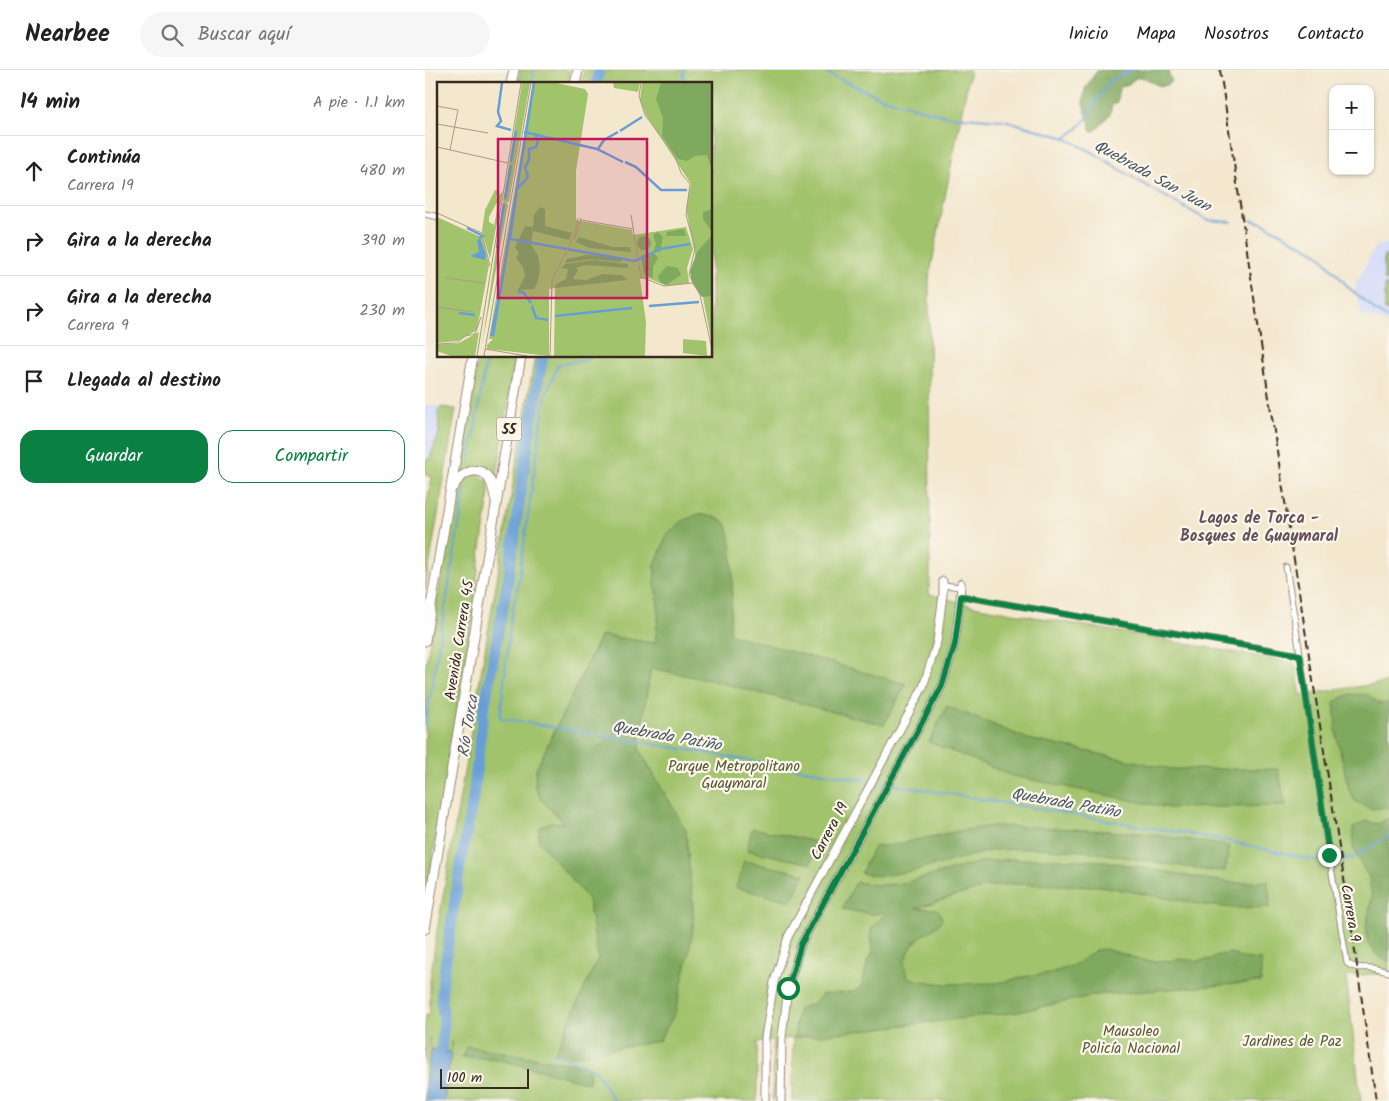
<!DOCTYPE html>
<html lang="es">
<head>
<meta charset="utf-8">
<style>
	:root { --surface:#fff; --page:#f6f6f6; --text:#222; --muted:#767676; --line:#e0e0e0; --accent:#0b8043 }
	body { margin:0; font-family:Kalam,sans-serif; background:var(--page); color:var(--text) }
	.controls { position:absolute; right:15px; top:15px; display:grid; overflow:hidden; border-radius:10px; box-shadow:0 1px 4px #0004 }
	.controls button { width:45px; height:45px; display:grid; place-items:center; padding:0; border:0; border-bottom:1px solid var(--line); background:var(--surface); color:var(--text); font:25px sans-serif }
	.scale { position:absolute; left:15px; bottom:12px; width:89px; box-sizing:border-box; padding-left:5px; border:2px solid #3b2a1e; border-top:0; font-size:14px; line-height:18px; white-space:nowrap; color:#3b2a1e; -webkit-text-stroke:4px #fbf7ec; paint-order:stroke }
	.stop { position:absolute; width:15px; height:15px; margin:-11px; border:4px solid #0b8043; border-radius:50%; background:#fff }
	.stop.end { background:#0b8043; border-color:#fff; box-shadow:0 1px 5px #0008 }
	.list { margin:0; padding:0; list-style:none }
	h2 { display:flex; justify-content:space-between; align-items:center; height:65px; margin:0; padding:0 20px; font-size:21px }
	h2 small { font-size:16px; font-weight:400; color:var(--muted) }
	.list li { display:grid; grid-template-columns:32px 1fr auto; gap:15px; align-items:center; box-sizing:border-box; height:70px; padding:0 20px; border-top:1px solid var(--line) }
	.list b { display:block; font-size:19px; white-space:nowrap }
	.list p { margin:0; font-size:16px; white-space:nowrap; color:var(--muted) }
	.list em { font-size:16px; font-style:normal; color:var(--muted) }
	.actions { display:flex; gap:10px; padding:15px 20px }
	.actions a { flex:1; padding:11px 0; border:1px solid var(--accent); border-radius:15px; text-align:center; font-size:18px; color:var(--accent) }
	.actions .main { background:var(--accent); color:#fff }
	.icon { flex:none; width:28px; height:28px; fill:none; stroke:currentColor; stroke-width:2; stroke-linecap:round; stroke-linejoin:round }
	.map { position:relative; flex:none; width:964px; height:1031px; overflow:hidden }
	header { display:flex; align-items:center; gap:30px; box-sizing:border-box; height:70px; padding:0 25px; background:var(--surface); border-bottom:1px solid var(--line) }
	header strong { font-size:24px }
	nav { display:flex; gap:28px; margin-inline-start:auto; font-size:18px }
	.search { width:350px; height:45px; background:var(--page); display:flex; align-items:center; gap:12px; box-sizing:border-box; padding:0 18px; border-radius:28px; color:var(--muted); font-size:19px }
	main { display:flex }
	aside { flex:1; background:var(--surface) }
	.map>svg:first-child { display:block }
	.built { fill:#d3d9f9 }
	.green { fill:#a1c36c; stroke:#6e7645 }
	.forest { fill:#80a960; stroke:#5e6a3f }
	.water { fill:#679ed5; stroke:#51647a }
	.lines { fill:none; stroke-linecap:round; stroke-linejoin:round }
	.stream { stroke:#679ed5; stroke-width:2 }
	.river { stroke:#679ed5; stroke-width:11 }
	.street-casing { stroke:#978876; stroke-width:7 }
	.secondary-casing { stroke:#978876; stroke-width:9 }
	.highway-casing { stroke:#978876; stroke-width:11 }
	.street { stroke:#fff; stroke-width:5 }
	.secondary { stroke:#fff; stroke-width:7 }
	.highway { stroke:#fff; stroke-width:9 }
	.rail { stroke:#3b2a1e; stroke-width:2; stroke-dasharray:8 4; stroke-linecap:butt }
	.route { stroke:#0b8043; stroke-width:6 }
	.labels { text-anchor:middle; stroke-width:4.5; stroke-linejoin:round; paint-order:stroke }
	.shield { fill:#fbf7ec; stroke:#75685c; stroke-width:1 }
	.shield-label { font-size:14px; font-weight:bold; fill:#3b2a1e }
	.street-label { font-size:15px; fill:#3b2a1e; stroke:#fbf7ec }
	.park-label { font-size:15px; fill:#5a5835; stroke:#fbf7ec }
	.water-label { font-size:16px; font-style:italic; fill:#4d5867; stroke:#fbf7ec }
	.neighbourhood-label { font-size:16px; font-weight:bold; fill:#66515a; stroke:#fbf7ec }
	.inset-river { fill:none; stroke:#679ed5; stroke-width:2.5 }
	.inset-road { fill:none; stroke:#a99b88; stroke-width:1 }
	.view { fill:#c2185b; fill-opacity:0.15; stroke:#c2185b; stroke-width:2.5 }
	.inset-edge { fill:none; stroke:#3b2a1e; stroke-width:2.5 }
</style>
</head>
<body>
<header>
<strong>Nearbee</strong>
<div class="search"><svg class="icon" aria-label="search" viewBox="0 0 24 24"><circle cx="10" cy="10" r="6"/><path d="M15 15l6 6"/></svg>Buscar aquí</div>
<nav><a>Inicio</a><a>Mapa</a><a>Nosotros</a><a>Contacto</a></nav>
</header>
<main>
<aside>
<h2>14 min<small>A pie · 1.1 km</small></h2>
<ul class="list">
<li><svg class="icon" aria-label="ahead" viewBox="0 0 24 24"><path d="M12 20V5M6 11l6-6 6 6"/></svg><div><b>Continúa</b><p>Carrera 19</p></div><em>480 m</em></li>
<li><svg class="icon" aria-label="right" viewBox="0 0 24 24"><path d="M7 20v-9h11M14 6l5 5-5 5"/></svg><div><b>Gira a la derecha</b></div><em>390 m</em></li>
<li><svg class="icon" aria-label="right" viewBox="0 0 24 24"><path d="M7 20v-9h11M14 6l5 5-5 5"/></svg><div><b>Gira a la derecha</b><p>Carrera 9</p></div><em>230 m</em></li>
<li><svg class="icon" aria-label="arrive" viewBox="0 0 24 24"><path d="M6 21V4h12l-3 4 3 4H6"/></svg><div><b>Llegada al destino</b></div></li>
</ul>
<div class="actions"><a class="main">Guardar</a><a>Compartir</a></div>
</aside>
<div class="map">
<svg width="964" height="1031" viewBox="0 0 964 1031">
	<rect width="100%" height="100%" fill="#fbf7ec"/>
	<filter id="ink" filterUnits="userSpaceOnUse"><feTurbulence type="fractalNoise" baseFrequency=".02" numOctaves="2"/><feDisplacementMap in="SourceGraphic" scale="10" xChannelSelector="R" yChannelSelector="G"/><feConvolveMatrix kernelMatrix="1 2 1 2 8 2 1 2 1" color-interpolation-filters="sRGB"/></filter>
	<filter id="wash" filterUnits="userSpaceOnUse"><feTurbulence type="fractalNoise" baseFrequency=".0096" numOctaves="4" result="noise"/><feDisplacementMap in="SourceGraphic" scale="20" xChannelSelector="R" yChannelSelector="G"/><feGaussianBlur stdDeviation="1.12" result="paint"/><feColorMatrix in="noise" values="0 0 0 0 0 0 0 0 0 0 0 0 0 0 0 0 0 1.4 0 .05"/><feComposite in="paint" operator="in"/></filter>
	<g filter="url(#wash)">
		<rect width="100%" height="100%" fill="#f3e7ce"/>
		<path class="built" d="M964,173V253L936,245L930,215L950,177Z
			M0,334L17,337L13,341L14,363L4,390H0Z"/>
		<path class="green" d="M95,0H145L143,14H93Z
			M159,0H545L504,208L505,506L504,524L548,536L870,593L876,625L964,612V903L921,906L936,1031H367L368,968L350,970L349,1031H348V970L332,972V1031H19L27,972L26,971L25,982L7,979L5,977V968H4L3,977L6,980L0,1017V946H2L5,942V911L11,867L110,286H286V14H156Z
			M959,186H964V210H959Z
			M960,215H964V240H960Z
			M54,286H90L71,412L64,403L33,404Z
			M17,337L31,339L0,520V442L7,407L0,405V390H4L14,363L13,341Z
			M51,403L63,411L64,420L63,433L54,491L48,547L0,832V599L32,419C35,409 40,405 51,403Z"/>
		<path class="forest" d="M677,0H745L743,3L747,11C734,24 724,6 714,7C710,8 707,11 704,14C701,15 699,15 696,17C692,20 693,28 692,32L687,35L685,44L670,61H665V54L658,34L660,18L672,1Z
			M274,444C280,446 291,446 297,450C314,459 305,545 305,564L481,614L459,655L288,611L226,598L216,658L215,681L261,760L269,852L264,883L250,943L234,971L146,986L130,982L173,888L163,829L113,770L115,757L126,752L139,753L116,730L110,716L111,699L176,565L230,573L233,550V533L230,514V494L243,463L258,451Z
			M925,624L943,625L955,634L964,633V737L946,739L930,731L924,720L912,667L909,632Z
			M522,636L603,669L746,699H853L861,736L744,738L588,706L504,672Z
			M964,748V892L955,888L943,874L941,857L947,827L944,807L936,794L928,777V758L941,751L953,754Z
			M568,756L610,757L716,763L805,776L800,801L780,800L681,784L657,781L609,778L568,780L487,801L456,806L436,803L449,777L473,774L533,761Z
			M327,758L396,773L385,794L322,780Z
			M589,789H624L679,791L780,809L811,813L843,811L845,837L811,838L779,835L676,816L589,814L561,817L490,838L512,839L514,841L517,849C513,860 499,862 492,870C486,876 483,885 479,892L483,907L496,911L521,914L572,913L609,905L626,903L649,895L671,880L680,879L721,891H745L753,889L774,891L787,889L794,885L806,883L816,888L836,890V912L670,925L593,942L369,968L373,939C384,934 389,936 397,924L427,922L435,919L438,912L442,893L448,882L445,868L447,857L461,843L446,844L417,839L431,812L452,815L474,814L556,792Z
			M319,791L380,804L366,831L311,818Z
			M42,976L165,997L164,1013L72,989L37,987Z"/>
		<path class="water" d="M6,980L26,983L19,1031H0V1017Z"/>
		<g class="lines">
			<path class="stream" d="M259,0V14
				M395,0L454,27L521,46L579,50L640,68L669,83L725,118L782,150L807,152
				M107,14L109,0
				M640,68L651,60L662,48L672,30L685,11L707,0
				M826,150L837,153L894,184L924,218L946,236L950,241L964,249
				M166,286L161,290L133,295L120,327L94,508L86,550L75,648L446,711
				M45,388L62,286
				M0,655L40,420
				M450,711L460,713
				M465,714L789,768L889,790L928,788L964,765
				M129,984L170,999L189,1031"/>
			<path class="river" d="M171,14L174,0
				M14,997L19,952L16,928L18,909L34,802L48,728L58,644L83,510L104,367L118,286"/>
		</g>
	</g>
	<g filter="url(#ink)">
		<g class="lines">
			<defs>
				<path id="street" d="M0,144L14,147
					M861,497L874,577L904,785L922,893C930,900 938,897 947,898C953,899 958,901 964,902
					M518,515L536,517
					M536,526L875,585"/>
				<path id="secondary" d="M340,1031V967L349,912L363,867L498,617L512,572L518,524V511
					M356,1031L357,967L363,918L376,874L517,616L530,574L535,530L536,513"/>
				<path id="highway" d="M86,14L89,0
					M150,14L153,0
					M28,417C34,406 49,394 61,405C67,411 69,421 70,428
					M0,571L48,286
					M0,859L96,286"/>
			</defs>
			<use href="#street" class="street-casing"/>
			<use href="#secondary" class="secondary-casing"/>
			<use href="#highway" class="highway-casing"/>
			<use href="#street" class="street"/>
			<use href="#secondary" class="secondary"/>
			<use href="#highway" class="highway"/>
			<path class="rail" d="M795,0L850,368L927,860L951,1031"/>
		</g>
	</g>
	<g class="lines" filter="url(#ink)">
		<path class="route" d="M363,918L376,874L517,616L530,574L536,526L875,585L904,785"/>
	</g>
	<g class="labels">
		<rect class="shield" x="71.5" y="347.5" width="25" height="23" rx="4"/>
		<g class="shield-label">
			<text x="84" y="364">55</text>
		</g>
		<g class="street-label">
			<text transform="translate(34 570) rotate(-81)" y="5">Avenida Carrera 45</text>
			<text transform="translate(404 761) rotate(-62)" y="5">Carrera 19</text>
			<text transform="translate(926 843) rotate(80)" y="5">Carrera 9</text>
		</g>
		<g class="park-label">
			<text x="309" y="701">Parque Metropolitano<tspan x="309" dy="17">Guaymaral</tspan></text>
			<text x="706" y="966">Mausoleo<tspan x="706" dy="17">Policía Nacional</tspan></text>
			<text x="867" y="976">Jardines de Paz</text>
		</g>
		<g class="water-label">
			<text transform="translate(728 105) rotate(29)" y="6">Quebrada San Juan</text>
			<text transform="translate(42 656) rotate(-81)" y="6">Río Torca</text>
			<text transform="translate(242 665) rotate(10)" y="6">Quebrada Patiño</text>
			<text transform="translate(641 732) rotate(10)" y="6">Quebrada Patiño</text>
		</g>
		<g class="neighbourhood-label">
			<text x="834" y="453">Lagos de Torca -<tspan x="834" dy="18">Bosques de Guaymaral</tspan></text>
		</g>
	</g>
	<g transform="translate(12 12)">
		<rect width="275" height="275" fill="#f3e7ce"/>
		<path d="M85,1H93L72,120L66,119ZM96,1H119L148,7L151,12L139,89V138L195,148L196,153L249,145L256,167L250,186L252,201L230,204L211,196L203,197L209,240L208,274H117L118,206L112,207V274L50,267V263L56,257H52ZM62,208L65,209L56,255L54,254ZM176,1H203L201,10L177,6ZM205,1H275V262L249,126L254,102L209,33L203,18ZM58,108L61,109L59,117L66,109L53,177L45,149L48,128ZM61,118L62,120L57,143L52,140V135ZM69,119L71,123L45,263L66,120ZM0,135L46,156L52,183L40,248L21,259L0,261ZM42,250L38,274H14L0,269V262H20ZM246,257L269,259L270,274L246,271Z" fill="#a1c36c" fill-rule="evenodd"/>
		<path d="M224,1H275V89L270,73L258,74L250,79L241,77L225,54L226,36L219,17ZM103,125L108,127V144L135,151L132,158L96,149L94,162L101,174L103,188L100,202L97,207L81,208L88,194L86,185L79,176L82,172L78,165L88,144L96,145L97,133ZM275,127V150L266,137V130ZM247,147L249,154H229L230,150ZM221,150L226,155L223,170L217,168L219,162L216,153ZM275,153V214L265,215L255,201L253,189L260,170ZM200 161a7 7 0 1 1 14 0a7 7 0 1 1-14 0ZM142,155L176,165H193L194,170L152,166L139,160ZM216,170L221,176L216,185V196L207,192L204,174ZM149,173L171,174L185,176L184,180L155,177L128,181L130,177ZM157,178L191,182V186L148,183L139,186L141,188L136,197L149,198L166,192L185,193L190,198L118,206L119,202L129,197L131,187L125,186L128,182ZM230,184L241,186L244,193L229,203L223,200L221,194Z" fill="#80a960"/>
		<path d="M43,156L49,173L48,178L33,174L42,170L40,159ZM62,208H65L57,255L53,254Z" fill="#679ed5"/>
		<path class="inset-river" d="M65,1L61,30L64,39L60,44L74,48M183,49L205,35M87,50L160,67L186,80M97,51L101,59L99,65L92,67V78L88,85L91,95L80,107L73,157L198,179L223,167L253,162M161,67L167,58L181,50M74,80L79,49M188,80L199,85L224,108H250M68,117L74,83M30,146L46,154L42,156M60,166L67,122M81,209L87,211L94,221M63,212L97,1M95,224L99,236L111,238M212,224L262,220M22,231L38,233M118,234L195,226"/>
		<path class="inset-road" d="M204,1L202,14L208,33L238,74L244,91L253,102L249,133L258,166L252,193L263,213L275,267M0,24L21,28L13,68M0,42L51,51M0,65L71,81M0,131L45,151L53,184M194,133L204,195L227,204L255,201M144,138L196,147M138,157L144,136M8,196L47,201M0,225L36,230M0,262L20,261L28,254L38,252L44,235M48,267L90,274M40,274L84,1M47,274L94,1M113,274L115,198L138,152L141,136"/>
		<path class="view" d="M61,57H210V216H61Z"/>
		<rect width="275" height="275" class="inset-edge"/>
	</g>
</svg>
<div class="controls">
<button>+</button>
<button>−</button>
</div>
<div class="scale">100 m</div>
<div class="stop" style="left:363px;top:918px"></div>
<div class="stop end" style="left:904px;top:785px"></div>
</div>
</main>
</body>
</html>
